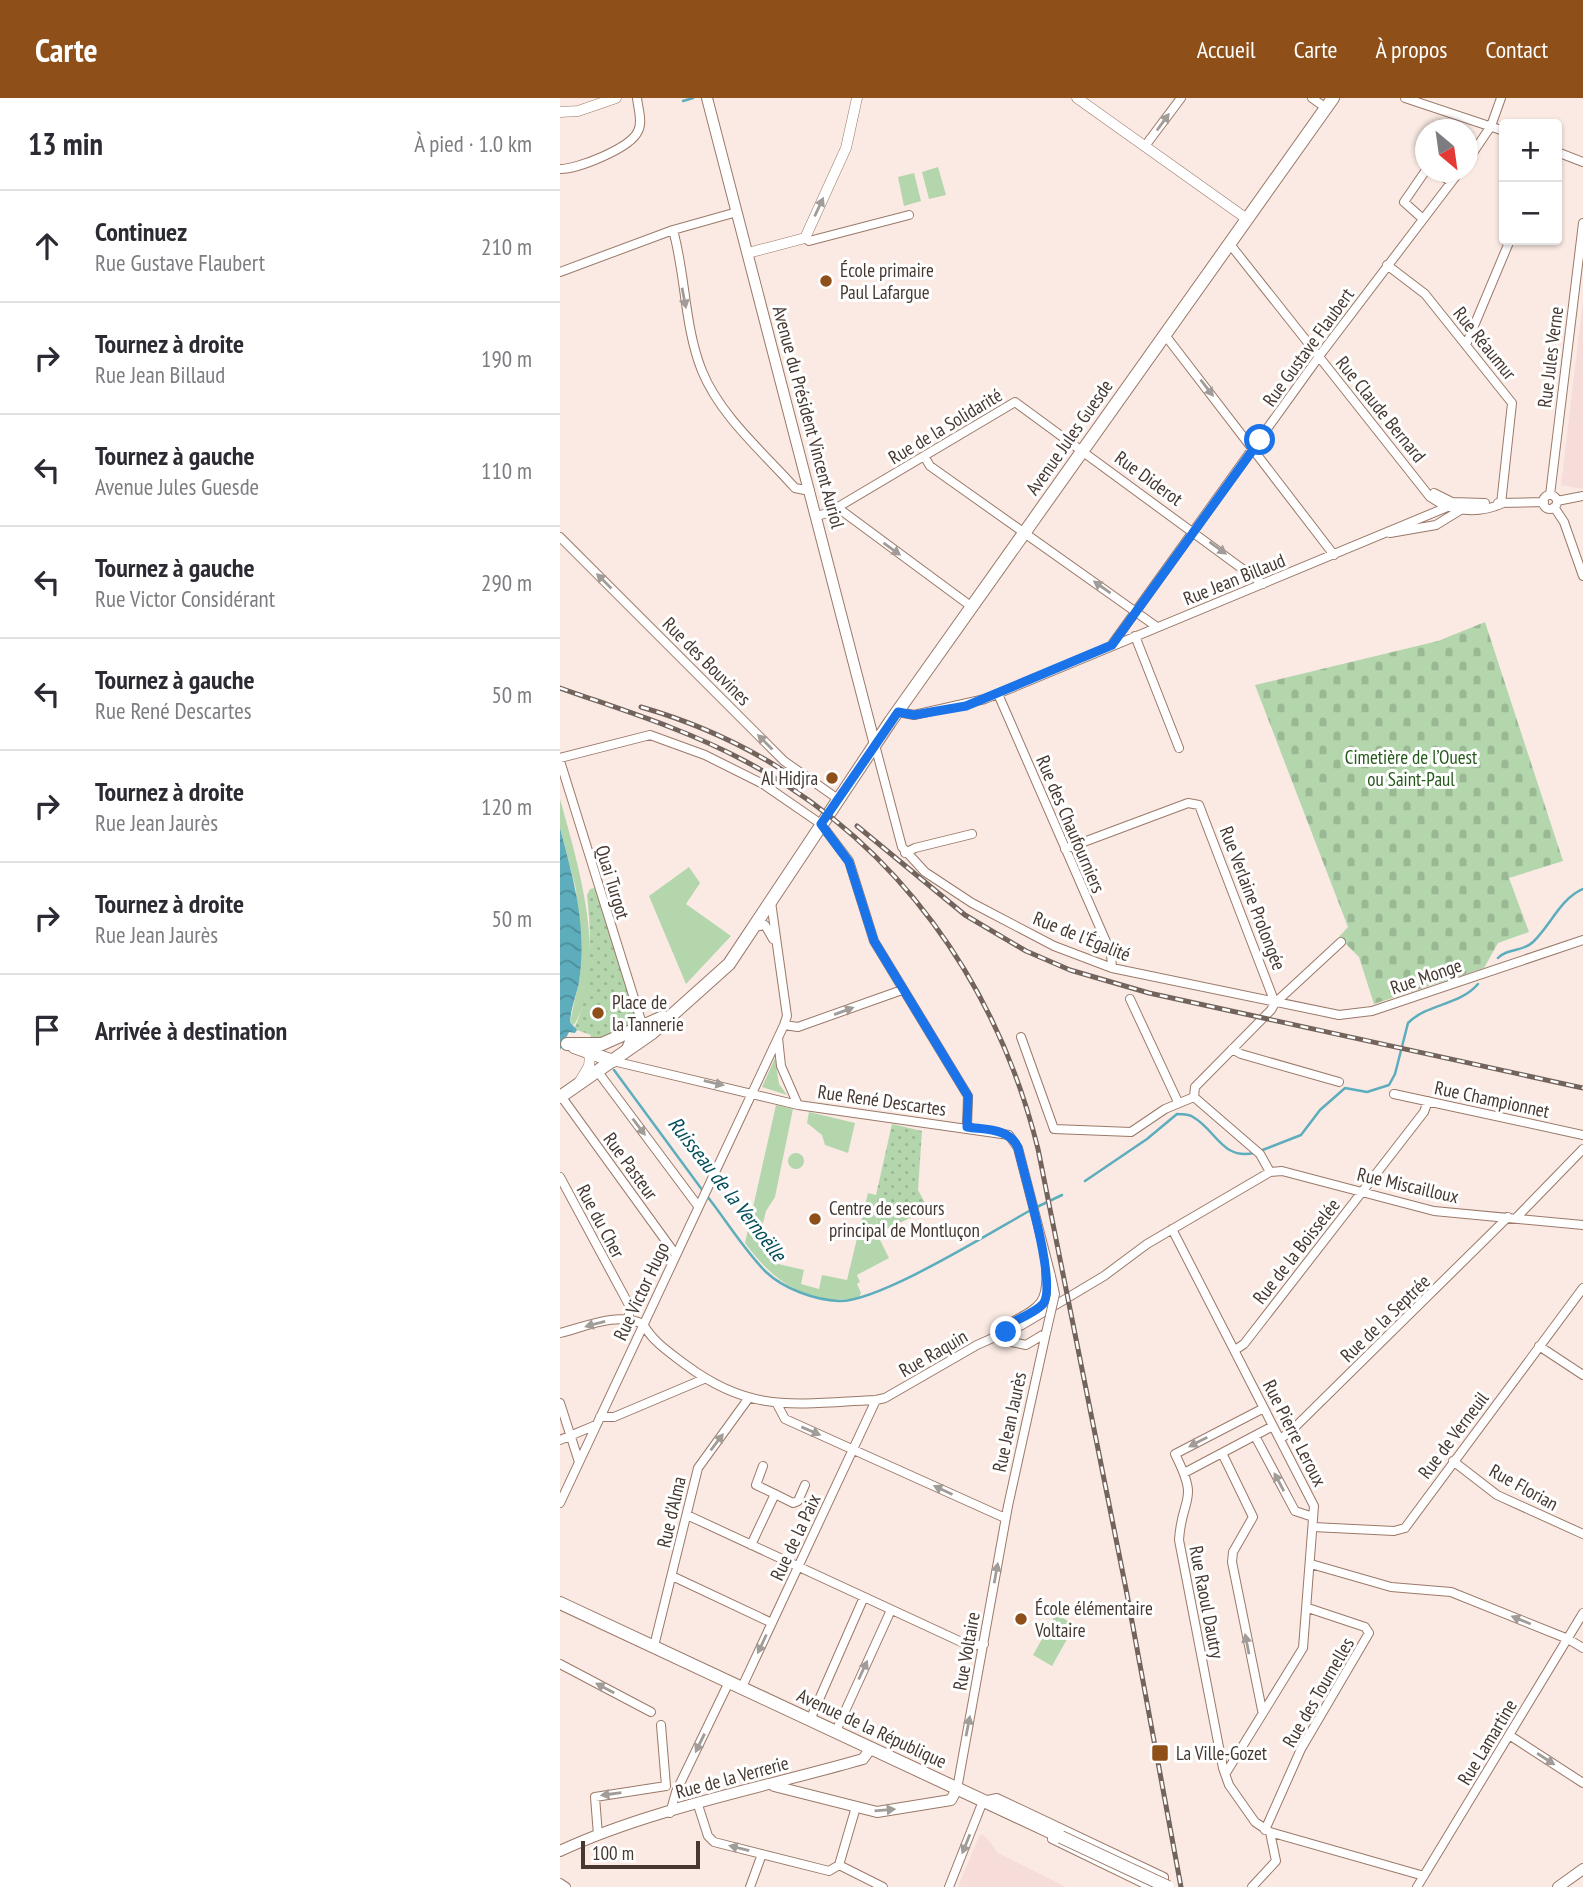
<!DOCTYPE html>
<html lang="fr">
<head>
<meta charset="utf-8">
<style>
	:root { --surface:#fff; --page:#f2f2f3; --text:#2b2b33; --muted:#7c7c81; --line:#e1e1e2; --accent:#8f4f18 }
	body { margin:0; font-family:"PT Sans Narrow",sans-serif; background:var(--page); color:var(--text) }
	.controls { position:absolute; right:21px; top:21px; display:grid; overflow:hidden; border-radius:7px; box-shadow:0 2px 5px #0004 }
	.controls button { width:63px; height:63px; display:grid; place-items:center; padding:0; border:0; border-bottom:2px solid var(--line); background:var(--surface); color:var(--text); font:35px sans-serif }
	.compass { position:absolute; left:855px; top:21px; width:63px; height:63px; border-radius:50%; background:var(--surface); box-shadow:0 2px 5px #0004; rotate:151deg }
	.scale { position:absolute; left:21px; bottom:18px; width:119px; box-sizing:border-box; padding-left:7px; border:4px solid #463831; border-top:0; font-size:19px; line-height:24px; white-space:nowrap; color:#463831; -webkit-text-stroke:5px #fff; paint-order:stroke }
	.stop { position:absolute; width:21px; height:21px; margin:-16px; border:5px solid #1a73e8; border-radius:50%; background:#fff }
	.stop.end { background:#1a73e8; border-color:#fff; box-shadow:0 2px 7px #0008 }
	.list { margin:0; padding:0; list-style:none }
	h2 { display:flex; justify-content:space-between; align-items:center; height:91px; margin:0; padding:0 28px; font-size:30px }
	h2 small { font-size:23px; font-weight:400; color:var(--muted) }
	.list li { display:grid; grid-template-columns:46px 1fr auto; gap:21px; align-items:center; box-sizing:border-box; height:112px; padding:0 28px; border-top:2px solid var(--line) }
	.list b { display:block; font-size:26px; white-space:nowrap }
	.list p { margin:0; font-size:23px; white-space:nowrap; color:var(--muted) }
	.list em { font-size:23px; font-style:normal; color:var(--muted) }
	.icon { flex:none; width:38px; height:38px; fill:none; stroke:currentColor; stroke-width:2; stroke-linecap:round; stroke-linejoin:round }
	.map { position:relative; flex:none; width:1023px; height:1789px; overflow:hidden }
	header { display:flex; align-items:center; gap:42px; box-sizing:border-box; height:98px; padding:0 35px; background:var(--accent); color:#fff }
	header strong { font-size:33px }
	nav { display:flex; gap:38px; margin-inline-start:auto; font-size:24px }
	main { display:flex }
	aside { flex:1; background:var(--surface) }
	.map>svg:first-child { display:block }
	.industrial { fill:#f7ddda }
	.green { fill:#b3d6ad }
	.cemetery { fill:url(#cemetery-stones) }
	.park { fill:url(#park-dots) }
	.water { fill:url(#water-waves) }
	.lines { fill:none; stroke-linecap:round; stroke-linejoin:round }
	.stream { stroke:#5dadbd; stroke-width:2.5 }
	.minor-casing { stroke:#9b7969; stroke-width:10 }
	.tertiary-casing { stroke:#9b7969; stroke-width:11 }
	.secondary-casing { stroke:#9b7969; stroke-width:12 }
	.primary-casing { stroke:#9b7969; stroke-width:14 }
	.minor { stroke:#fff; stroke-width:8 }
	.tertiary { stroke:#fff; stroke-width:10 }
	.secondary { stroke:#fff; stroke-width:10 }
	.primary { stroke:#fff; stroke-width:12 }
	.rail-casing { stroke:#72635c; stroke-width:5 }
	.rail { stroke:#fff; stroke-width:2.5; stroke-dasharray:8; stroke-linecap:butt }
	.minor-bridge-casing { stroke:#9b7969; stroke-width:10; stroke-linecap:butt }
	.primary-bridge-casing { stroke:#9b7969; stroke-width:14; stroke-linecap:butt }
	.minor-bridge { stroke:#fff; stroke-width:8 }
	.primary-bridge { stroke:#fff; stroke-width:12 }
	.oneway { fill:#a29c98 }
	.route { stroke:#1a73e8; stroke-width:9 }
	.poi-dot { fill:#8f4f18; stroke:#fff; stroke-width:2.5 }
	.labels { text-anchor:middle; stroke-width:6; stroke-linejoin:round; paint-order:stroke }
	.poi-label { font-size:19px; fill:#463831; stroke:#fff; text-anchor:start }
	.street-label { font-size:19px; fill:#463831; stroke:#fff }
	.park-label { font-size:19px; fill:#235919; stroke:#fff }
	.water-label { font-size:21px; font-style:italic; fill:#034e5a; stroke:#fff }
</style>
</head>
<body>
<header>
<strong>Carte</strong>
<nav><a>Accueil</a><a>Carte</a><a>À propos</a><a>Contact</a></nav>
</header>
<main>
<aside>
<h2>13 min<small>À pied · 1.0 km</small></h2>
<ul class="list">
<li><svg class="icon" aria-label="ahead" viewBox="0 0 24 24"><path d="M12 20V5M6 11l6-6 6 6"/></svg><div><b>Continuez</b><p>Rue Gustave Flaubert</p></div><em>210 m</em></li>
<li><svg class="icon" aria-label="right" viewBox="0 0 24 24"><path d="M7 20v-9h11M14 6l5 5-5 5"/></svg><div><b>Tournez à droite</b><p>Rue Jean Billaud</p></div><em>190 m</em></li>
<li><svg class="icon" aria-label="left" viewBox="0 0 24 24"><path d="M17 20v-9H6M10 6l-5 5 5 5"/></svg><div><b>Tournez à gauche</b><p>Avenue Jules Guesde</p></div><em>110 m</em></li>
<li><svg class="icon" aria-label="left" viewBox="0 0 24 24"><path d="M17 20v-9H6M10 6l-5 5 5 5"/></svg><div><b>Tournez à gauche</b><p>Rue Victor Considérant</p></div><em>290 m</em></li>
<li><svg class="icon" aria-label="left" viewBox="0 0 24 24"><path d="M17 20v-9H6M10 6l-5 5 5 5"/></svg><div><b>Tournez à gauche</b><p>Rue René Descartes</p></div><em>50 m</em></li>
<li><svg class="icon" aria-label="right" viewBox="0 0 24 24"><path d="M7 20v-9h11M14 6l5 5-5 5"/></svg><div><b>Tournez à droite</b><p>Rue Jean Jaurès</p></div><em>120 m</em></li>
<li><svg class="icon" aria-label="right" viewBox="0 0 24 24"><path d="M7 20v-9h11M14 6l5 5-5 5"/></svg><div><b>Tournez à droite</b><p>Rue Jean Jaurès</p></div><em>50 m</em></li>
<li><svg class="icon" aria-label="arrive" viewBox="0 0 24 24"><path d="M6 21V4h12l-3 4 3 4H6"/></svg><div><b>Arrivée à destination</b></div></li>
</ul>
</aside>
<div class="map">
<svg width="1023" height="1789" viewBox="0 0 1023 1789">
	<defs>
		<pattern id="cemetery-stones" width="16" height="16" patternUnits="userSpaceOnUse" patternTransform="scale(1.75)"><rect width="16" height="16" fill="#b3d6ad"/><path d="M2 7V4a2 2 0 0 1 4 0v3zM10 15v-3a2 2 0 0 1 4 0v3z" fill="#9bb895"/></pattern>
		<pattern id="park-dots" width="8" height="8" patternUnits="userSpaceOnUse" patternTransform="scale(1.75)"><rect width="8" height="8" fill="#b3d6ad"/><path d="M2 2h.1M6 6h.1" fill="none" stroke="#9bb895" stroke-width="1.8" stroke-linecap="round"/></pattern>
		<pattern id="water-waves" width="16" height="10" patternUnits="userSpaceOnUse" patternTransform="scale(1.75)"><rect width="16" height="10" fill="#5dadbd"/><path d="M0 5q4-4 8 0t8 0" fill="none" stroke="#4f8e9a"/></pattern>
	</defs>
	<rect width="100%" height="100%" fill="#faeae3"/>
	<path class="industrial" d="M1023,203V391L1001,387Z
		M420,1736L426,1739L438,1755L506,1789H398Z"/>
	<path class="green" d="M378,69L386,97L369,101L362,74Z
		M354,75L361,103L344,108L338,79Z
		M0,701C17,763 50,867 14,927L10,924L20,878L16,791L0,730Z
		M129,769L140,785L126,806L171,838L126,886L89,798Z
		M215,960L219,986L227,997L202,989Z
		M216,1007L233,1011L215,1099L206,1113L199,1141L203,1154L214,1165L244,1172L241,1186L259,1191L262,1177L287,1182L308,1095L316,1097L317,1136L329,1160L297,1177L300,1184L297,1186L301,1195L299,1200C247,1208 215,1185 185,1145Z
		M249,1014L295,1025L288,1055L265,1047L262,1037L247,1025Z
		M228 1063a8 8 0 1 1 16 0a8 8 0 1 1-16 0Z
		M496,1516L515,1527L492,1568L473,1557Z"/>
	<path class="cemetery" d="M925,524L1003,763L949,780L969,834L938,845L924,870L814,906L799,859L779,839L788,829L695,587L878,543Z"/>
	<path class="park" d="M39,789L47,798L81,911L77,924L70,926L72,933L45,943L29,942L31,937L14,931C33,889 32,842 27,797L30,791Z
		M332,1026L362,1033L358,1092L365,1105L359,1108L362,1114L317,1136L316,1097Z"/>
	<path class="water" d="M0,730C13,780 26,822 20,876C19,892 11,907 10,924L17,932L15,935L9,934L0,952Z"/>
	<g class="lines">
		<path class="stream" d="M123,3L133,0
			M938,860C947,850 963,854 973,844C991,827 1000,801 1023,791
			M54,972L143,1093
			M700,1053L741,1037L760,1012L785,990L807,994L829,987L835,976L848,925C868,905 899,908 918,886
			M525,1083L587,1041L617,1016C622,1016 629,1016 633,1019C656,1032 662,1062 694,1055
			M147,1098C166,1122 184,1152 206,1174C224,1191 255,1202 279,1203C319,1204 431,1134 471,1112
			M477,1109L502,1097"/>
		<defs>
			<path id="minor" d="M752,0L766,10
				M845,0L944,33
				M585,48L621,0
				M997,54L1023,64
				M908,62L931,28L941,0
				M0,71C18,71 71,50 78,33C83,24 78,10 77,0
				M877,74L891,84
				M863,121L844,104L866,72
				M113,132C126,178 124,228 142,273C161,319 203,354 235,390L250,393
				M245,140L249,143L349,117
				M669,145L870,399C891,414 918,416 941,406
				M827,167L865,196L952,305L941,406
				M0,174L113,132L177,114
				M605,237L774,457
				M906,247L950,142
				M364,358L370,368L597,529
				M874,395L892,404L925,405
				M990,397L1023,125
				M983 404a7 7 0 1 1 14 0a7 7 0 1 1-14 0Z
				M997,403L1023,398
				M938,405L984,404
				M994,409L1004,424L1023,478
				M278,410L412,509
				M256,418L268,415L455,304L703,486
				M830,435L876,427L902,411
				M0,439L224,663L278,701
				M575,538L619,650
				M553,545L763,253L899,74
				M438,596L551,855L552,870
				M338,614L354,617L425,601L897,405
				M315,647L342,749L365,774L412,805L494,848L552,870L779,917L812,913L1023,842
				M0,660L90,637L145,657L203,686L261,726L289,763L314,843L408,998L407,1029
				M0,663L83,929
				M505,751L628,705L639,707L715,905
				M345,755L355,750L412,736
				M194,829L205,827L213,841
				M570,901L618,1004
				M224,927L238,929L342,892
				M461,939L494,1031L571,1034L605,1011L634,999
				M218,940L221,968L238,1007
				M672,951L681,956L779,984
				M65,953L70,941L84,933
				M53,963L238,1007L449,1037L458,1050L491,1178
				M38,974L138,1108
				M834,996L1023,1037
				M1,998L116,1157
				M634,999L635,989L711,912L715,905L781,844
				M634,999L700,1056L710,1074
				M0,1079L69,1207V1220
				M956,1120L1023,1051
				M612,1131L754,1408L743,1550L666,1675
				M83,1226C93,1244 109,1254 126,1267C193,1317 237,1305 316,1302L325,1300L417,1247L462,1227L544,1178L587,1146L710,1074L722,1073L874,1113L1023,1127
				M446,1234L445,1228C474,1211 489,1210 486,1172
				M446,1234L452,1244L466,1247L486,1235
				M0,1235C28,1228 56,1214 83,1226
				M979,1248L1023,1277
				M675,1252L684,1246L864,1014L868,1003
				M0,1305L19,1364
				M217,1306L225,1321L445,1420
				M704,1310L615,1356C640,1406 622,1396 619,1442L663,1670L669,1687L695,1724L710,1734L864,1778
				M40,1319H54L144,1281
				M695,1338L735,1413L753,1419
				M720,1341L730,1334L948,1119
				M0,1342L36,1327
				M662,1355L693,1419L673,1454L672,1464L702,1612
				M893,1363L937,1397L1023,1436
				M624,1375L713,1328
				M215,1396L233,1405L238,1403L245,1387
				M0,1405L224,927L227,918L211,804
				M127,1417L410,1548L424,1546
				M753,1429L834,1433L845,1430L1023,1190
				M191,1447L215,1396L196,1387L203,1368
				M751,1466L831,1489L891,1494L1008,1541L1023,1550
				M112,1478L212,1525
				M94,1548L138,1370L188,1301
				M0,1566L91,1614
				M182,1589L316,1302
				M250,1622L304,1499
				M101,1627L106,1688
				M276,1633L331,1512
				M949,1637L1023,1685
				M397,1691L448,1408L486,1235
				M423,1703L437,1700L604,1779V1789
				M138,1707L148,1738L154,1744L269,1773L279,1767
				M110,1715L116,1694L169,1584
				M705,1732L741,1651L809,1535L805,1529L748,1510
				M38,1737L35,1699L106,1688
				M492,1741L591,1789
				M279,1767L296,1709
				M279,1767L323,1789
				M0,1785L6,1789
				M190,1789L202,1756
				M389,1789L423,1703
				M692,1789L716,1763L710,1734
				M857,1789L1023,1515"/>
			<path id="tertiary" d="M517,0L687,121
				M0,14L18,13L56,0
				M188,155L245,140L286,50L297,0
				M20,983L29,968L30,958L23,951"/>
			<path id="secondary" d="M147,0L315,647
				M214,1688L317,1714L391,1702L397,1691
				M0,1753C89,1711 206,1689 303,1661L311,1650
				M998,1789L1023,1771"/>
			<path id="primary" d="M7,946H42L103,919
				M14,949L53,963
				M0,999L92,935L169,866L330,624L773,0
				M0,1505L501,1739"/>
		</defs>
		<use href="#minor" class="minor-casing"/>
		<use href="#tertiary" class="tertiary-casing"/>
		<use href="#secondary" class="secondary-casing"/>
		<use href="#primary" class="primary-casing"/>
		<use href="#minor" class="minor"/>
		<use href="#tertiary" class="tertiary"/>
		<use href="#secondary" class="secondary"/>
		<use href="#primary" class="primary"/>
		<defs>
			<path id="rail" d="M0,590C62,612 125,631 183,662C336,742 437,885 478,1051L566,1491L621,1789
				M81,609C140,626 192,650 242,685
				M297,728L405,817L466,853L510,872L589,895L1023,990"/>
		</defs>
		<use href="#rail" class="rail-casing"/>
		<use href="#rail" class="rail"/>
		<defs>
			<path id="minor-bridge" d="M486,1235L495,1196L491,1178"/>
			<path id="primary-bridge" d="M501,1739L608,1789"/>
		</defs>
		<use href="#minor-bridge" class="minor-bridge-casing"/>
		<use href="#primary-bridge" class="primary-bridge-casing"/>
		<use href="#minor-bridge" class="minor-bridge"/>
		<use href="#primary-bridge" class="primary-bridge"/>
	</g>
	<defs><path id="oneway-solid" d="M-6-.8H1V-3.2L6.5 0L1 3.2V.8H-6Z" transform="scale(1.75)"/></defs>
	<g class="oneway">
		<use href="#oneway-solid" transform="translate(603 24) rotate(-54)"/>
		<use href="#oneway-solid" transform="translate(259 109) rotate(-65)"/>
		<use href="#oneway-solid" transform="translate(124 200) rotate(79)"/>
		<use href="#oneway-solid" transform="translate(647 290) rotate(52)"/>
		<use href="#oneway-solid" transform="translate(658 450) rotate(36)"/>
		<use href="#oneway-solid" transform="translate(332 451) rotate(36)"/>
		<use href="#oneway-solid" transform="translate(44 483) rotate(-135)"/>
		<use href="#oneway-solid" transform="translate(542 489) rotate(-145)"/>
		<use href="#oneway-solid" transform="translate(205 644) rotate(-135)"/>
		<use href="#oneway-solid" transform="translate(284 913) rotate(-20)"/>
		<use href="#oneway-solid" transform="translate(154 985) rotate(13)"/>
		<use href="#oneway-solid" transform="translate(79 1029) rotate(53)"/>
		<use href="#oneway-solid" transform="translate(35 1226) rotate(165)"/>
		<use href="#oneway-solid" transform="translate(251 1333) rotate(23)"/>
		<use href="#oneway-solid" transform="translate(157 1344) rotate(-53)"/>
		<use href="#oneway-solid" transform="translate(638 1344) rotate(153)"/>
		<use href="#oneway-solid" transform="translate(719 1384) rotate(-118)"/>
		<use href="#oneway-solid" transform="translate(383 1392) rotate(-155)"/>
		<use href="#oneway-solid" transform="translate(436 1475) rotate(-80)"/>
		<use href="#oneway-solid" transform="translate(961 1522) rotate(-158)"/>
		<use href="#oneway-solid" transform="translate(202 1546) rotate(115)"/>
		<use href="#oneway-solid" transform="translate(687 1546) rotate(-101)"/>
		<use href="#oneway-solid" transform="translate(303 1572) rotate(-65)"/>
		<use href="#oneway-solid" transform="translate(45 1590) rotate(-152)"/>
		<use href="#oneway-solid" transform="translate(408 1628) rotate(-79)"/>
		<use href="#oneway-solid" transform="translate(140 1645) rotate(116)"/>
		<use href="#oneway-solid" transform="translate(986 1661) rotate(33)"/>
		<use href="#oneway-solid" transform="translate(51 1696) rotate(172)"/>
		<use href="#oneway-solid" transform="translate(325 1712) rotate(-5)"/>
		<use href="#oneway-solid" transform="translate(406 1746) rotate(112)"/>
		<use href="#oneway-solid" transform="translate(179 1750) rotate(-166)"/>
	</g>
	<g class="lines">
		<path class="route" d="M446,1234L445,1228C456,1222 475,1215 483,1206C498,1188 464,1077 458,1050C450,1030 426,1032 407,1029L408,998L314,843L289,764L261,726L338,614L354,617L406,608L552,547L700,342"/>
	</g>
	<g class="poi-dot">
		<circle cx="266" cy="183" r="7"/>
		<circle cx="272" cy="680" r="7"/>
		<circle cx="38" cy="915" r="7"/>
		<circle cx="255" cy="1121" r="7"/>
		<circle cx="461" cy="1521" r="7"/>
		<rect x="591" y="1646" width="18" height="18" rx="3.5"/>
	</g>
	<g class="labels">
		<g class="poi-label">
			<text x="280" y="179">École primaire<tspan x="280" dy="22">Paul Lafargue</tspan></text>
			<text x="258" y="687" text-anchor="end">Al Hidjra</text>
			<text x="52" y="911">Place de<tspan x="52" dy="22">la Tannerie</tspan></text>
			<text x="269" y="1117">Centre de secours<tspan x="269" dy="22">principal de Montluçon</tspan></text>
			<text x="475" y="1517">École élémentaire<tspan x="475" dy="22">Voltaire</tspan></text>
			<text x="616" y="1662">La Ville-Gozet</text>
		</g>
		<g class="street-label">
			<text transform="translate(925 245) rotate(51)" y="7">Rue Réaumur</text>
			<text transform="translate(748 249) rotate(-54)" y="7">Rue Gustave Flaubert</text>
			<text transform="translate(990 259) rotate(-83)" y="7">Rue Jules Verne</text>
			<text transform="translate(821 311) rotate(51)" y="7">Rue Claude Bernard</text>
			<text transform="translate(249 319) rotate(75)" y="7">Avenue du Président Vincent Auriol</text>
			<text transform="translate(385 328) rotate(-31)" y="7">Rue de la Solidarité</text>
			<text transform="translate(509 339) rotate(-55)" y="7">Avenue Jules Guesde</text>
			<text transform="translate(589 380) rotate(36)" y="7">Rue Diderot</text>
			<text transform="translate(674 481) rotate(-22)" y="7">Rue Jean Billaud</text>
			<text transform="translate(147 563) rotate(45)" y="7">Rue des Bouvines</text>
			<text transform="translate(511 726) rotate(67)" y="7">Rue des Chaufourniers</text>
			<text transform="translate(53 784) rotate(73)" y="7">Quai Turgot</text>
			<text transform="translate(693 800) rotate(69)" y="7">Rue Verlaine Prolongée</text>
			<text transform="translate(522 838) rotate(22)" y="7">Rue de l'Égalité</text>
			<text transform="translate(866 878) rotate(-19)" y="7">Rue Monge</text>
			<text transform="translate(932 1001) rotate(12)" y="7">Rue Championnet</text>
			<text transform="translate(322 1002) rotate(8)" y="7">Rue René Descartes</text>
			<text transform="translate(71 1068) rotate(54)" y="7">Rue Pasteur</text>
			<text transform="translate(848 1087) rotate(13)" y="7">Rue Miscailloux</text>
			<text transform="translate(41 1123) rotate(62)" y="7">Rue du Cher</text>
			<text transform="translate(736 1153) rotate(-52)" y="7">Rue de la Boisselée</text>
			<text transform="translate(81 1193) rotate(-65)" y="7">Rue Victor Hugo</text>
			<text transform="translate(825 1220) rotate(-44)" y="7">Rue de la Septrée</text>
			<text transform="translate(373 1255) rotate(-30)" y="7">Rue Raquin</text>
			<text transform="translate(449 1324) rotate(-78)" y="7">Rue Jean Jaurès</text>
			<text transform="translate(735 1335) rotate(63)" y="7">Rue Pierre Leroux</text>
			<text transform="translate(893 1337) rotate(-53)" y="7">Rue de Verneuil</text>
			<text transform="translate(964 1389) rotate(29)" y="7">Rue Florian</text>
			<text transform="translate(111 1414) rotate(-77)" y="7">Rue d'Alma</text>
			<text transform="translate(235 1439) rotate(-65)" y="7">Rue de la Paix</text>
			<text transform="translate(647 1504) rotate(79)" y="7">Rue Raoul Dautry</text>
			<text transform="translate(406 1553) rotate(-80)" y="7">Rue Voltaire</text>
			<text transform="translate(758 1594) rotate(-60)" y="7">Rue des Tournelles</text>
			<text transform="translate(312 1630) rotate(25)" y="7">Avenue de la République</text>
			<text transform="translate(927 1644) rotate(-59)" y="7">Rue Lamartine</text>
			<text transform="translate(172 1679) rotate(-15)" y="7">Rue de la Verrerie</text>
		</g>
		<g class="park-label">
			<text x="851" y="666">Cimetière de l’Ouest<tspan x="851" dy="22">ou Saint-Paul</tspan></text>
		</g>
		<g class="water-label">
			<text transform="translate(167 1091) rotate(52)" y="7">Ruisseau de la Vernoëlle</text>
		</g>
	</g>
</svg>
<div class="controls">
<button>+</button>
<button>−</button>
</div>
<svg class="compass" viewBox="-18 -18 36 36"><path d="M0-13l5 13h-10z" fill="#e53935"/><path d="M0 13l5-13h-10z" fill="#7c7c81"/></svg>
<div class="scale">100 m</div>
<div class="stop" style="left:700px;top:342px"></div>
<div class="stop end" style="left:446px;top:1234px"></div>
</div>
</main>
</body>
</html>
